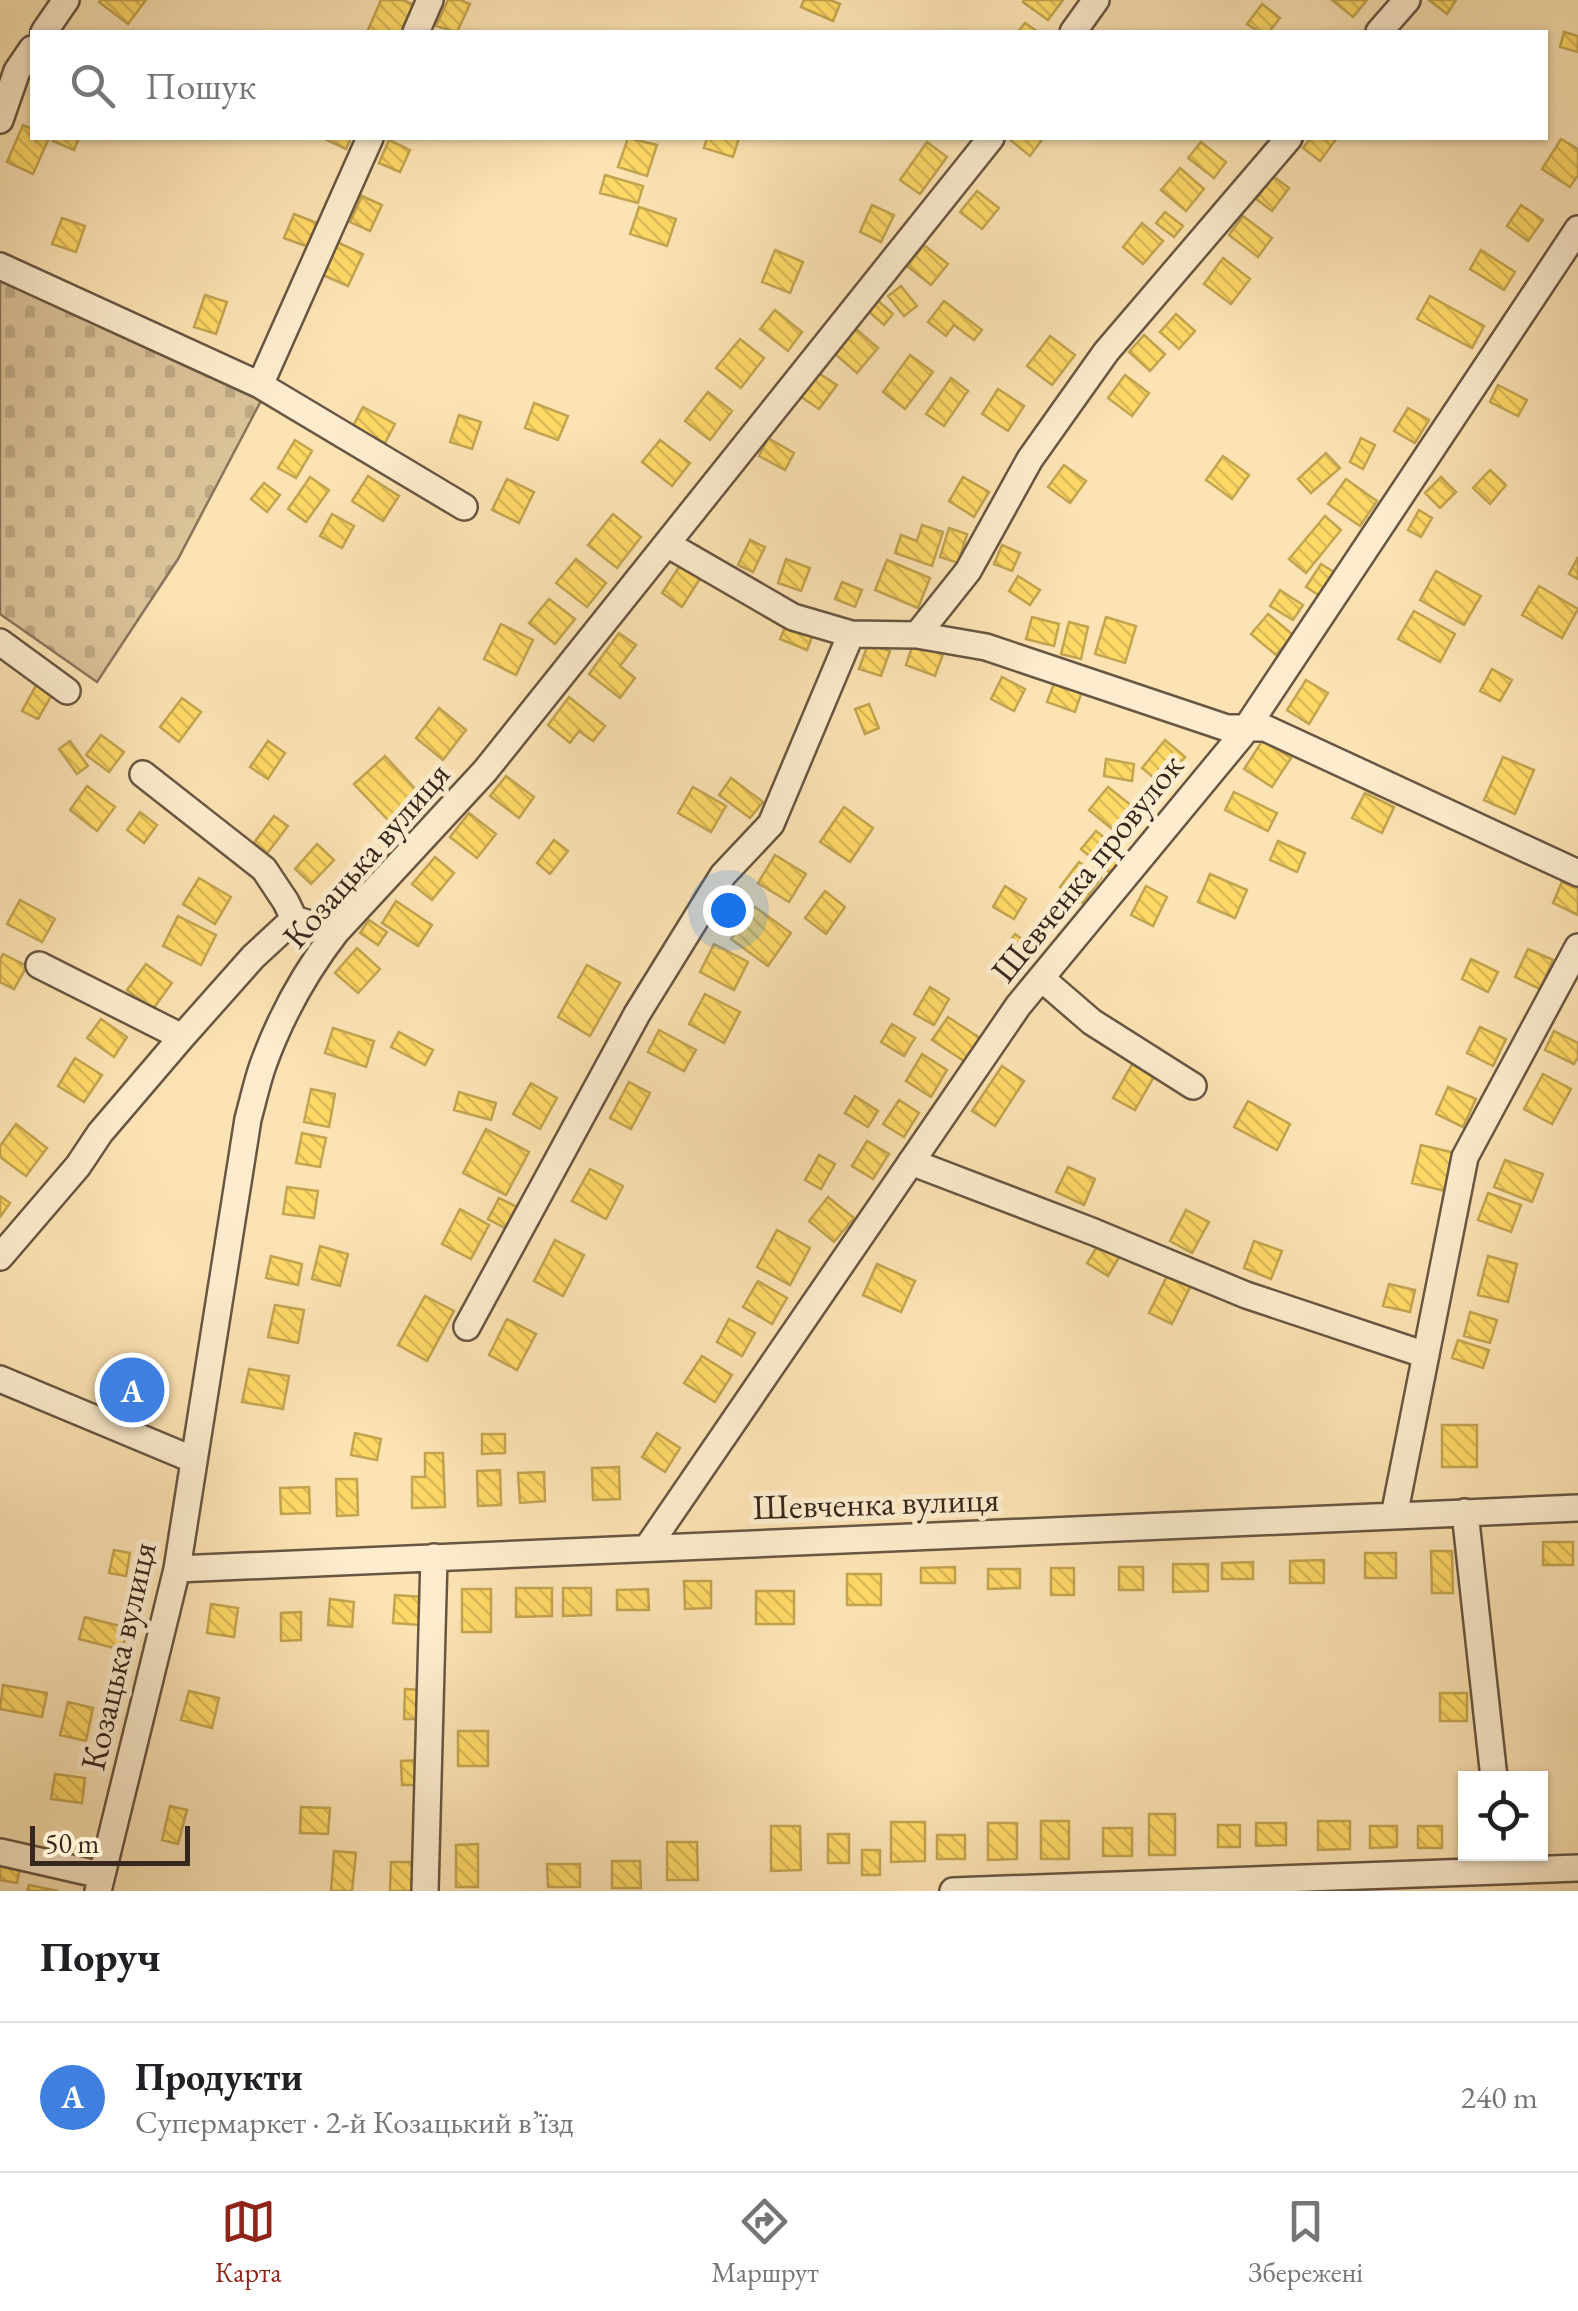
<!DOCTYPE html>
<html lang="uk">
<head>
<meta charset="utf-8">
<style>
	:root { --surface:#fff; --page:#f2f2f2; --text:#202124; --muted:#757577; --line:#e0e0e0; --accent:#8f2418 }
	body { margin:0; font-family:"EB Garamond",serif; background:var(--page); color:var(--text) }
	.controls { position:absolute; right:30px; bottom:30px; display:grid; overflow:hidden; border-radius:0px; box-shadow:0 2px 8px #0004 }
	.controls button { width:90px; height:90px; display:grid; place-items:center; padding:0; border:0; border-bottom:2px solid var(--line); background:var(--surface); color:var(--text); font:50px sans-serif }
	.scale { position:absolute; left:30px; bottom:25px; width:160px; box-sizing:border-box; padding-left:10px; border:5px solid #38271d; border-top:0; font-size:28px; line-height:35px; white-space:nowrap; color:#38271d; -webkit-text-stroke:8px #fdedce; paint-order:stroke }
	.you { position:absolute; left:728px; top:910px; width:35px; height:35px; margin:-25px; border:8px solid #fff; border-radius:50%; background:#1a73e8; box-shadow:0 0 0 15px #1a73e833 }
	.badge { display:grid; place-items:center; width:65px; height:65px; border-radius:50%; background:var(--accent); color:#fff; font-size:32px; font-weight:700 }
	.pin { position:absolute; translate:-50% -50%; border:5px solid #fff; box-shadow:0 2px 10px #0006 }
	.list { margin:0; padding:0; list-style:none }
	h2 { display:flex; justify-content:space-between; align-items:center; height:130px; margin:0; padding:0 40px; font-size:42px }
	h2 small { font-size:32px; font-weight:400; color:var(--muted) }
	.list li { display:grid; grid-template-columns:65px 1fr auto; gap:30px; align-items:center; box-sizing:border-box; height:150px; padding:0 40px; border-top:2px solid var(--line) }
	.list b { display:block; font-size:38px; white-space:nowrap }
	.list p { margin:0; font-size:32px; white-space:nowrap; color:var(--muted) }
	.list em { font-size:32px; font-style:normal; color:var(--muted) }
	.icon { flex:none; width:55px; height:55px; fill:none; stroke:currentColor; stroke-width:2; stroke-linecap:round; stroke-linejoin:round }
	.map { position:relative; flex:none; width:1578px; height:1891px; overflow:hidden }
	.search { position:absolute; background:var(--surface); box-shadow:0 2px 8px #0004; left:30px; right:30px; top:30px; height:110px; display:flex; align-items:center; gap:25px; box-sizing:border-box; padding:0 35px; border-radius:0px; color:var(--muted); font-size:38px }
	.sheet { height:280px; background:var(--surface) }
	nav { display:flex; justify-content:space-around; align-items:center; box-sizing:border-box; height:140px; border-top:2px solid var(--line); background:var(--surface); font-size:28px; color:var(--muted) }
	nav a { display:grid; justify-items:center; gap:5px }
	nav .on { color:var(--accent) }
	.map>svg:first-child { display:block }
	.cemetery { fill:url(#cemetery-stones); stroke:#8a755c; stroke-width:2.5 }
	.homes { fill:url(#homes-back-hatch); stroke:#c3a450; stroke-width:2.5 }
	.shops { fill:url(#shops-back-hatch); stroke:#ae5350; stroke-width:2.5 }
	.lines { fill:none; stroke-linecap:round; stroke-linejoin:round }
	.minor-casing { stroke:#695642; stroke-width:30 }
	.minor { stroke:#fdedce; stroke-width:25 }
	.labels { text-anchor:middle; stroke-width:10; stroke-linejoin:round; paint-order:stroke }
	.street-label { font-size:35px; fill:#38271d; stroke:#fdedce }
</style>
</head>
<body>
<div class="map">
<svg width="1578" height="1891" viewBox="0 0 1578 1891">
	<defs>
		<pattern id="cemetery-stones" width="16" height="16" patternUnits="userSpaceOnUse" patternTransform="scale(2.5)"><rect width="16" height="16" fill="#dbc39a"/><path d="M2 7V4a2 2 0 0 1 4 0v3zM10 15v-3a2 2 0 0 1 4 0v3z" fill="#bda884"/></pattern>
		<pattern id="homes-back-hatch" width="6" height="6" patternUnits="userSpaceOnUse" patternTransform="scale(2.5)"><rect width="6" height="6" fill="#ffd966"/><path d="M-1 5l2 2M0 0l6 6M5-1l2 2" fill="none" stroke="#dbba58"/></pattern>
		<pattern id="shops-back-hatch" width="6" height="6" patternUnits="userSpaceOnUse" patternTransform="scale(2.5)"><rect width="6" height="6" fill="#e06666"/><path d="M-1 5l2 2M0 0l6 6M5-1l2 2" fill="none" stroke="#b75453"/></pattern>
	</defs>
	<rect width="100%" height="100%" fill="#fce3b3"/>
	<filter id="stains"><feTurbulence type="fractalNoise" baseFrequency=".002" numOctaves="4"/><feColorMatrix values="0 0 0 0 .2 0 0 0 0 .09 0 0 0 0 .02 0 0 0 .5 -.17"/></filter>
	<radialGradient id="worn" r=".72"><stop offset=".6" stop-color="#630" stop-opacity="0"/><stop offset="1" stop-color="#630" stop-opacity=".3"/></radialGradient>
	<path class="cemetery" d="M0,276L263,397L178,559L97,682L0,614Z"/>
	<path class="homes" d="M101,0H146L128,24L99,2Z
		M381,0H403L414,5L402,32H367Z
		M448,0H460L470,4L457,32L436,26Z
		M804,0H830L840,4L833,21L801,7Z
		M1024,0H1063L1048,20L1023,2Z
		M1332,0H1367L1353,17Z
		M1429,0H1456L1447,14Z
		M1262,4L1280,18L1269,32H1259L1247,24Z
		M1025,23L1038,32H1018Z
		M1564,32L1578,36V52L1560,47Z
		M23,125L32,129V138H49L33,174L7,162Z
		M54,138H79L74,150L53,141Z
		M323,138H351L346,149Z
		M628,138L657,145L647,176L618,167Z
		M707,138H739L733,157L704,148Z
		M1008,138H1043L1030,156Z
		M1311,138H1337L1320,161L1303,148Z
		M1561,139L1578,149V175L1570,187L1542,169Z
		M389,140L410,150L400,172L379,163Z
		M927,142L947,157L920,194L900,180Z
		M1201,142L1226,162L1214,178L1188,158Z
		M1180,168L1204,189L1186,211L1161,190Z
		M605,175L643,186L638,203L600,193Z
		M1273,176L1289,188L1272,211L1256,199Z
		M977,191L999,208L982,229L960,212Z
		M362,196L382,205L370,231L350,222Z
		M872,205L894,215L881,242L860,232Z
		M1521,205L1543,220L1528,241L1507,226Z
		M639,207L676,219L667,246L630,234Z
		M1165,212L1183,226L1174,237L1156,223Z
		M294,214L317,223L308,247L284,238Z
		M1243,216L1272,238L1258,257L1229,235Z
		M62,218L85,226L76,252L52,244Z
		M1142,223L1163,241L1143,264L1123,247Z
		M337,242L363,254L348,286L323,275Z
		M924,245L948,264L931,285L907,266Z
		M775,250L803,262L790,293L762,282Z
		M1481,250L1515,272L1504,290L1470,269Z
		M1223,258L1250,279L1231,304L1204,284Z
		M901,286L917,306L904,316L888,296Z
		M205,295L227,302L216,334L194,327Z
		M1430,296L1484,326L1472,348L1417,319Z
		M877,300L893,314L884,325L867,310Z
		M944,301L982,330L974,340L954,325L946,336L928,322Z
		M775,310L802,332L788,351L760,329Z
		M1176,314L1195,331L1179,349L1160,332Z
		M855,328L878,348L857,373L834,353Z
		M1144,335L1165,354L1150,371L1129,352Z
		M1050,336L1075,355L1052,385L1027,366Z
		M740,339L764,358L741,388L716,368Z
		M910,355L933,372L905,409L883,392Z
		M817,372L837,385L819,409L801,397Z
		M1125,375L1149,393L1132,416L1108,398Z
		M951,378L968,391L944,426L926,414Z
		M1498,385L1527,400L1518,416L1490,402Z
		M998,389L1024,406L1008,431L982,414Z
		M708,392L732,411L710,440L685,421Z
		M534,403L568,416L558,440L525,428Z
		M363,407L395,424L385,443L353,426Z
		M1408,408L1429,420L1415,443L1394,431Z
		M459,415L481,422L472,449L450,442Z
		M768,438L794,453L785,470L759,456Z
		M1361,438L1375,445L1363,469L1350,462Z
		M295,440L312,451L296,478L278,468Z
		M660,440L690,463L672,486L642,462Z
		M1326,453L1340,468L1311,493L1298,479Z
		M1223,456L1249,475L1232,499L1206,480Z
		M1064,465L1086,481L1070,503L1048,487Z
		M1490,470L1506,485L1490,504L1473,488Z
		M368,476L399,496L383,521L352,501Z
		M310,477L329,490L306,522L288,509Z
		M963,477L989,492L974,517L949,501Z
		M1441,477L1456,492L1440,508L1425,493Z
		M507,479L534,492L519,523L492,510Z
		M1346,479L1377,501L1360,526L1328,504Z
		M264,483L280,495L267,512L251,499Z
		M1419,510L1432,518L1421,537L1408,530Z
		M332,514L354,526L342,548L320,536Z
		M613,514L641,537L617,568L588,545Z
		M1325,516L1341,530L1306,573L1289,559Z
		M922,525L943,532L932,566L895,553L901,535L917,541Z
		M949,528L967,534L958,563L940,557Z
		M750,540L765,547L753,572L738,565Z
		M1002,545L1020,553L1012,571L994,564Z
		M1578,557V579L1569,574Z
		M576,559L606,583L587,607L556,583Z
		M786,559L810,568L801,591L778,583Z
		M887,560L930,578L918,608L875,590Z
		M681,564L701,577L682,607L662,593Z
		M1321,564L1334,572L1320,596L1306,587Z
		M1436,571L1481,596L1464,625L1420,600Z
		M1018,576L1040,590L1030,605L1009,591Z
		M842,582L862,590L855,607L835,599Z
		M1539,586L1578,609L1562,638L1522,615Z
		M1280,590L1303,605L1293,620L1270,606Z
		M549,599L575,619L555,644L529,623Z
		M1414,611L1455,634L1440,662L1398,639Z
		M1268,614L1293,635L1276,655L1251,634Z
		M1032,617L1059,624L1054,646L1026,639Z
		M1106,617L1136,626L1125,663L1095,654Z
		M1069,622L1088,627L1081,659L1061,654Z
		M787,623L813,634L807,650L780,639Z
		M501,624L533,640L516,675L484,659Z
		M619,633L636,645L620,666L635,678L620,698L589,674Z
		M868,644L890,651L881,676L859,669Z
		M913,644L943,654L935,676L906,665Z
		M1492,669L1512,680L1500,701L1480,691Z
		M1002,677L1025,689L1014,711L991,699Z
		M1306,680L1328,693L1309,724L1287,710Z
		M1055,681L1082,691L1075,712L1047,702Z
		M38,682L54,691L38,719L22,711Z
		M569,697L605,726L593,741L579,731L570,743L548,725Z
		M182,698L201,712L179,742L160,727Z
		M869,704L879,728L865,734L855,709Z
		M439,708L466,730L443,760L416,738Z
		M101,735L124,752L109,772L86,755Z
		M1165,740L1185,757L1163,785L1142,768Z
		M1263,740L1291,758L1272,787L1244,769Z
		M70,741L88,766L77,774L59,749Z
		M268,741L285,753L268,779L250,767Z
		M385,756L419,793L389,821L354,784Z
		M1503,757L1534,770L1515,814L1484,800Z
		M1106,759L1134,764L1132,781L1104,776Z
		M506,776L534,797L519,818L490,796Z
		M731,778L763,802L750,818L719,795Z
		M87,786L115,807L97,831L70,810Z
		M693,787L726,806L711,832L678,813Z
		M1108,787L1142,814L1123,838L1089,810Z
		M1234,792L1277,813L1268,831L1225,810Z
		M1365,793L1394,807L1382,833L1352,818Z
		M844,807L873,828L850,862L820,842Z
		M140,812L157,825L144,843L127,830Z
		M469,813L496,834L477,858L450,837Z
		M274,816L288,826L266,855L253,844Z
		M1096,831L1125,854L1110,873L1081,849Z
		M554,840L568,851L550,874L537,863Z
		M1278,841L1305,853L1297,872L1270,860Z
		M317,844L334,860L311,884L295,869Z
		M775,855L806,874L789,902L758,883Z
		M435,857L454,873L432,900L412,884Z
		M1079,862L1101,878L1083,903L1060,887Z
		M1210,874L1247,890L1235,918L1198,902Z
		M199,878L231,897L215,924L183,904Z
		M1562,882L1578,889V915L1553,903Z
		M1005,886L1026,899L1014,919L993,907Z
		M1146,886L1167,897L1153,926L1131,915Z
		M825,891L845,907L826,934L805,918Z
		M20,900L55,919L42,942L7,924Z
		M396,901L432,925L418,946L382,923Z
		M755,907L791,933L768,966L731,939Z
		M178,916L216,935L201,965L163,946Z
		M369,920L387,932L378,945L360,933Z
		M1015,934L1037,950L1020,974L998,958Z
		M714,944L748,962L734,990L700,972Z
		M357,948L380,969L358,993L335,973Z
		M1528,949L1553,960L1540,989L1515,977Z
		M3,954L27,966L14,989L0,982V960Z
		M1471,959L1498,972L1488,992L1462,979Z
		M146,964L172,983L153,1009L127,990Z
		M587,965L620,983L590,1036L558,1017Z
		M930,987L949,999L934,1025L914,1014Z
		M705,994L740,1012L724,1043L689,1024Z
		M948,1017L980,1038L964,1061L932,1040Z
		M101,1019L127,1037L114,1057L87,1038Z
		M892,1024L915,1038L904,1056L881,1042Z
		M1480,1027L1506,1039L1493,1066L1467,1053Z
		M333,1028L374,1041L366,1067L325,1053Z
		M659,1030L696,1050L684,1071L648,1052Z
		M1554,1031L1578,1043V1057L1574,1064L1545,1050Z
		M399,1032L433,1050L425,1065L391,1047Z
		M922,1054L947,1070L931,1097L906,1081Z
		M75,1058L102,1075L84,1102L58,1086Z
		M1134,1061L1156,1073L1135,1110L1113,1098Z
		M1002,1066L1024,1081L995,1126L972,1111Z
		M1543,1074L1571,1089L1552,1124L1524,1109Z
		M629,1082L650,1093L631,1129L610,1118Z
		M531,1083L557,1098L540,1129L513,1114Z
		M1448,1087L1476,1099L1463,1127L1436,1114Z
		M311,1089L335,1094L329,1127L304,1122Z
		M459,1092L496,1103L491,1120L454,1110Z
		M855,1096L878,1111L868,1127L845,1113Z
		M899,1100L919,1113L904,1137L883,1124Z
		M1248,1101L1290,1124L1277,1150L1234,1127Z
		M16,1124L47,1148L26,1176L0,1157V1146Z
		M486,1129L529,1152L506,1195L463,1173Z
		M302,1133L326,1138L320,1167L296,1163Z
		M867,1141L889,1154L873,1179L852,1166Z
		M1421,1145L1455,1153L1445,1191L1412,1183Z
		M819,1155L835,1164L821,1189L805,1180Z
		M1505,1160L1543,1174L1532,1202L1494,1187Z
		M1068,1167L1095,1179L1084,1205L1056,1192Z
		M590,1169L623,1186L606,1219L572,1201Z
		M287,1187L318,1191L314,1218L283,1214Z
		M1488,1193L1521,1205L1511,1232L1478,1220Z
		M0,1196L10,1203L0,1217Z
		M828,1197L854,1218L834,1242L809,1221Z
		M499,1198L517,1207L505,1228L488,1219Z
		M460,1209L489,1225L471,1259L442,1244Z
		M1186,1210L1209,1222L1192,1253L1170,1241Z
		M777,1230L810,1248L790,1285L757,1267Z
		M555,1240L584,1255L563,1296L534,1281Z
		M1254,1241L1282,1251L1271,1279L1244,1268Z
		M1100,1242L1121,1254L1108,1276L1087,1263Z
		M320,1246L348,1254L340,1286L312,1279Z
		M271,1256L302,1264L298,1285L266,1278Z
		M1488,1256L1517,1264L1508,1302L1478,1295Z
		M877,1264L915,1281L901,1312L863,1295Z
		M1169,1272L1192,1283L1172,1324L1149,1313Z
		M758,1281L787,1298L772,1324L743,1307Z
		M1389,1284L1415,1290L1410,1312L1383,1306Z
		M425,1296L454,1311L427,1361L398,1345Z
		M275,1305L304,1310L298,1343L268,1337Z
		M1470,1312L1497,1320L1490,1343L1464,1336Z
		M507,1319L536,1334L517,1370L489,1355Z
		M729,1319L755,1333L742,1356L717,1342Z
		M1458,1340L1489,1350L1483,1368L1452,1358Z
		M702,1356L732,1375L715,1402L684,1383Z
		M249,1369L289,1376L283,1409L242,1402Z
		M1442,1425H1477V1467H1442Z
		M355,1433L381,1439L377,1460L351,1455Z
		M657,1433L680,1448L665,1472L642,1457Z
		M482,1434H505V1453L482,1454Z
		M425,1453H443L445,1507L412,1508V1477H425Z
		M619,1467L620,1499L593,1500L592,1468Z
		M500,1470L501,1505L478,1506L477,1471Z
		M544,1472L545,1501L520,1503L518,1473Z
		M336,1479H357L358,1515L337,1516Z
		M309,1487L310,1513L281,1514L280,1488Z
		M1543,1542H1573V1565H1543Z
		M114,1550L130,1553L126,1576L109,1573Z
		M1431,1551H1452L1453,1593H1432Z
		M1365,1553H1396V1578H1365Z
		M1324,1560V1583H1290V1561Z
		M1253,1562V1579H1222V1563Z
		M1173,1564H1208V1591L1173,1592Z
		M955,1567V1583H921V1568Z
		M1119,1567H1143V1590H1119Z
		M1051,1568H1074V1595H1051Z
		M988,1569H1020V1588L988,1589Z
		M847,1574H881V1605H847Z
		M684,1581H711V1608L685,1609Z
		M516,1588H552V1616L516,1617Z
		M563,1588H591V1615L563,1616Z
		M462,1589H491V1632H462Z
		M648,1589L649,1610H617V1590Z
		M756,1591H794V1624H756Z
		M395,1595L422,1597L420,1625L393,1623Z
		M330,1599L354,1602L352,1627L328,1625Z
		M211,1604L238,1608L234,1637L207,1633Z
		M301,1612V1640L281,1641V1613Z
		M85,1617L127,1628L122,1650L79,1639Z
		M3,1685L47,1693L42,1717L0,1709Z
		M405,1689L424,1690L423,1719H404Z
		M189,1691L219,1698L212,1728L181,1720Z
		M1440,1693H1467V1721H1440Z
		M68,1702L93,1708L86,1741L60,1735Z
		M458,1731H488V1766H458Z
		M422,1760L423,1785H402L401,1761Z
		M55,1774L85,1778L82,1803L51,1799Z
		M1540,1798H1543L1544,1842L1540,1843Z
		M170,1806L187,1810L178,1844L162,1840Z
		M301,1807L330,1808L328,1834L300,1833Z
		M1149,1814H1175V1855H1149Z
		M1041,1821H1069V1859H1041Z
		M1318,1821H1350V1849L1318,1850Z
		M891,1822H925V1861L891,1862Z
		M988,1823H1017V1859L988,1860Z
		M1256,1823H1286V1845L1256,1846Z
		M1218,1825H1240V1847H1218Z
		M1459,1825H1466V1844H1459Z
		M771,1826H800L801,1870L771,1871Z
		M1370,1826H1397V1847L1370,1848Z
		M1418,1826H1442V1848H1418Z
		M1103,1828H1132V1856H1103Z
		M828,1834H849V1863H828Z
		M937,1835H965V1859H937Z
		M667,1842H697L698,1880H667Z
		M478,1844V1887H456V1845Z
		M862,1850H880V1875H862Z
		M334,1851L356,1853L352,1891H331Z
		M612,1861H640L641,1888H612Z
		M391,1862H417V1891H390Z
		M0,1864L20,1868L17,1883L0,1880Z
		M547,1864H580V1887H548Z
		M29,1885L58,1891H27Z"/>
	<path class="shops" d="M115,1374L155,1389L148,1406L108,1391Z"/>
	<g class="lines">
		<defs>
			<path id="minor" d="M44,32L66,0
				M416,32L430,0
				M1073,32L1096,0
				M1379,32L1407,0
				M0,120L17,71L32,49
				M0,266L260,385L464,507
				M260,385L370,138
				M667,544L793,617L851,634L917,635L986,647L1227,728H1265L1578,873
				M917,635L968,571L1030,459L1106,352L1289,138
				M0,642L67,691
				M143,774L264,869L286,902L294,919
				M39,965L182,1037
				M1041,978L1092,1022L1193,1086
				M911,1162L1094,1232L1246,1295L1426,1355
				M0,1257L78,1166L100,1133L182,1037L253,957L294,919L336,932
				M467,1327L637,1014L723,875L771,824L851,634
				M0,1379L194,1460
				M1465,1512L1494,1778
				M1394,1516L1465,1157L1578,947
				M647,1548L1018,1006L1241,736L1578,229
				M177,1569L1578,1508
				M0,1852L101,1875
				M98,1891L177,1569L248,1119C253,1101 257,1082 263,1065C280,1018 306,971 336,932L485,771L991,138
				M425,1891L434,1557
				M953,1891L1578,1868"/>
		</defs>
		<use href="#minor" class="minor-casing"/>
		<use href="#minor" class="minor"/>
	</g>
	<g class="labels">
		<g class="street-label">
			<text transform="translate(366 855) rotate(-49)" y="12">Козацька вулиця</text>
			<text transform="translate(1087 868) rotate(-51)" y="12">Шевченка провулок</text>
			<text transform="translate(876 1503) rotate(-2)" y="12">Шевченка вулиця</text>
			<text transform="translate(118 1656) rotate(-77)" y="12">Козацька вулиця</text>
		</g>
	</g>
	<rect width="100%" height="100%" filter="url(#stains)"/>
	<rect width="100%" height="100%" fill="url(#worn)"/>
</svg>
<div class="controls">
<button><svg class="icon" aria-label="locate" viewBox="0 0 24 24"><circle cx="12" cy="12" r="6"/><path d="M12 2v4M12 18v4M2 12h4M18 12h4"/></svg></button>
</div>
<div class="scale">50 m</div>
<div class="you"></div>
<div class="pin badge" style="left:132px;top:1390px;background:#3f7fe0">A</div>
<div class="search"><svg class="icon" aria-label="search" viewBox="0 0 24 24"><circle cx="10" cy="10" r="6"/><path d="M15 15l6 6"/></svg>Пошук</div>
</div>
<section class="sheet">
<h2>Поруч<small></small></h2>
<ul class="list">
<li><span class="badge" style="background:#3f7fe0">A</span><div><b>Продукти</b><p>Супермаркет · 2-й Козацький в’їзд</p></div><em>240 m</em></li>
</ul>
</section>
<nav>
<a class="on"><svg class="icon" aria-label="map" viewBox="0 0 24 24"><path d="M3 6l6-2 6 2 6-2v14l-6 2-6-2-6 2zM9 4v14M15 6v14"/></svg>Карта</a>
<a><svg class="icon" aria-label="directions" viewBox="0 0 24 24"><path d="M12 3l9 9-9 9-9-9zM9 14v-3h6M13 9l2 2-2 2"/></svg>Маршрут</a>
<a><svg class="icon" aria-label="saved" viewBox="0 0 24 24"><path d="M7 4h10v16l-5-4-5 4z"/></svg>Збережені</a>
</nav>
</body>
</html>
